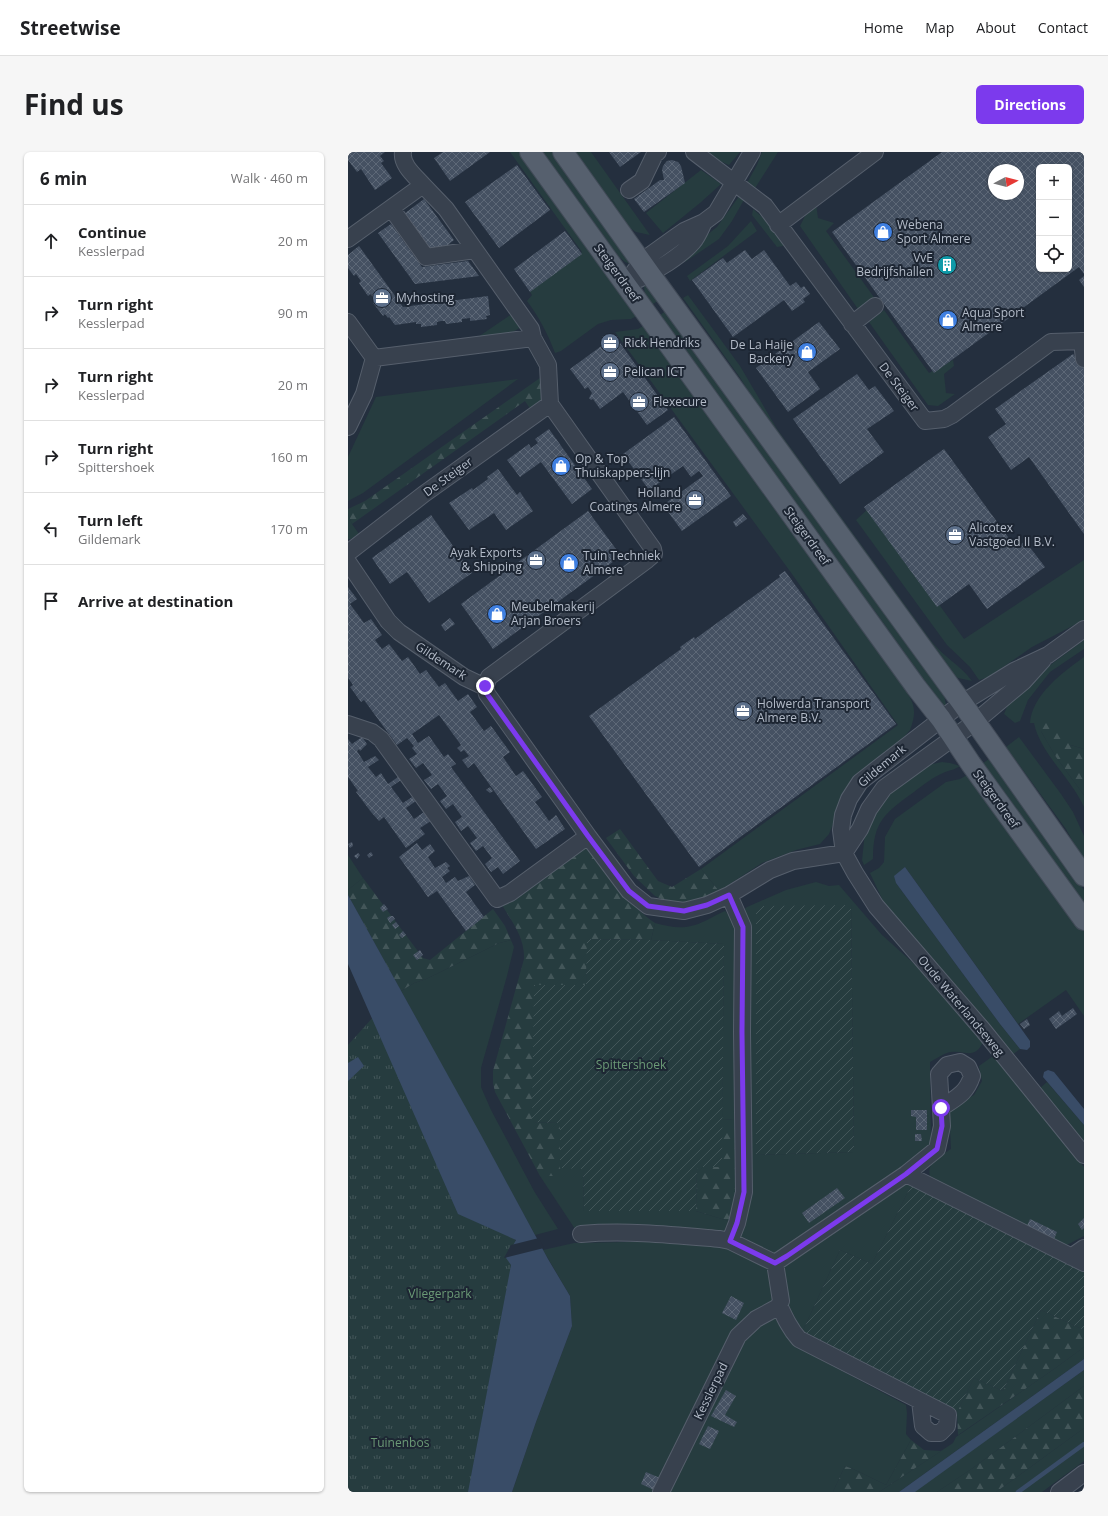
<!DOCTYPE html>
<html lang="en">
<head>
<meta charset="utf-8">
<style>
	:root { --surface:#fff; --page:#f6f6f6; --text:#202124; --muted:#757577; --line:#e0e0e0; --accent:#7c3aed }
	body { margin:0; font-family:"Open Sans",sans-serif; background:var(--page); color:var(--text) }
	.controls { position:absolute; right:12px; top:12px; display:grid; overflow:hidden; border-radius:6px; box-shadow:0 1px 3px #0004 }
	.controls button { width:36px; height:36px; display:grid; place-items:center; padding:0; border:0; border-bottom:1px solid var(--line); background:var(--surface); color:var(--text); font:20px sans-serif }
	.compass { position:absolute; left:640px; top:12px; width:36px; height:36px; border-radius:50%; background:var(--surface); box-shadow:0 1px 3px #0004; rotate:83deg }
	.stop { position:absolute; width:12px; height:12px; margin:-9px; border:3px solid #7c3aed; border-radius:50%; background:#fff }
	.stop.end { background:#7c3aed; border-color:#fff; box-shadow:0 1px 4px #0008 }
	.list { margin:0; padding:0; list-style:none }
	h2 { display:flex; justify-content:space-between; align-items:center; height:52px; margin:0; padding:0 16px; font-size:17px }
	h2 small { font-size:13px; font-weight:400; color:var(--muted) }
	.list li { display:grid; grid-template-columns:26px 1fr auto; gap:12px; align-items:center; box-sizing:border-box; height:72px; padding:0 16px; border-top:1px solid var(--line) }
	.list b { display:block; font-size:15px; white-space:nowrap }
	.list p { margin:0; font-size:13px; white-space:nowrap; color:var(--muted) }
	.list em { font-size:13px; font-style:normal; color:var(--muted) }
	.icon { flex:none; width:22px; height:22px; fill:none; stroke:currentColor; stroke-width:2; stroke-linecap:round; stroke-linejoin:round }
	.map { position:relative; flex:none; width:736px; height:1340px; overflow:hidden; border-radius:6px }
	header { display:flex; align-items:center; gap:24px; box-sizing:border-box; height:56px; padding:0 20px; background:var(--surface); border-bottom:1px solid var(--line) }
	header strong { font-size:19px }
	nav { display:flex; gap:22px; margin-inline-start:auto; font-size:14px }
	.intro { display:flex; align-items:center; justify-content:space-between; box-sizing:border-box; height:96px; padding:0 24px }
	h1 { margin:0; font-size:28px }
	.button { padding:10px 18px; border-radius:6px; background:var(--accent); color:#fff; font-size:14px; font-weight:700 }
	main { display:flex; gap:24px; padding:0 24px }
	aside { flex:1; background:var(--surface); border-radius:6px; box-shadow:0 1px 3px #0004 }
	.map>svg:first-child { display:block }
	.grass { fill:#263c3f; fill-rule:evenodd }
	.forest { fill:url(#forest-firs) }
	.park { fill:url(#park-tufts) }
	.garden { fill:url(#garden-furrows) }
	.water { fill:#394c67 }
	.pier { fill:#242f3e }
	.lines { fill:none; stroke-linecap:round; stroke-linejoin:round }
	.stream { stroke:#394c67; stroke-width:4.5 }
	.building { fill:url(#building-cross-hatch); fill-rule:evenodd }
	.minor-casing { stroke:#565f6c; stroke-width:18 }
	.major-casing { stroke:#414a57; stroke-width:22 }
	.minor { stroke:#38414e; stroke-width:16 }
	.major { stroke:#56606e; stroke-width:20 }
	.route { stroke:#7c3aed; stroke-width:5 }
	.labels { text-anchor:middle; stroke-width:4; stroke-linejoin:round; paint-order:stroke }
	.poi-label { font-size:12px; fill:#b4bcc9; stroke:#1d2633; text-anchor:start }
	.street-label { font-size:12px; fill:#b4bcc9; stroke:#1d2633 }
	.park-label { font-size:12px; fill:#6b9a76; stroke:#1d2633 }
</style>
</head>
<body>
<header>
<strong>Streetwise</strong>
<nav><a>Home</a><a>Map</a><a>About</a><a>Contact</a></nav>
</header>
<div class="intro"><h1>Find us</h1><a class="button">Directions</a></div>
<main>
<aside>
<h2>6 min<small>Walk · 460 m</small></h2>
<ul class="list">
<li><svg class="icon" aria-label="ahead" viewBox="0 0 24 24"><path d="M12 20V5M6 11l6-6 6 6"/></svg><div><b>Continue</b><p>Kesslerpad</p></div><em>20 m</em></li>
<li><svg class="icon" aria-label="right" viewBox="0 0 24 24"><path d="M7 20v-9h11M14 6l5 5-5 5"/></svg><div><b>Turn right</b><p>Kesslerpad</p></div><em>90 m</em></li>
<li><svg class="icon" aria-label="right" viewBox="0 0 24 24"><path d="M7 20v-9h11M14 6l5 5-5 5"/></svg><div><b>Turn right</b><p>Kesslerpad</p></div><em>20 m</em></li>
<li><svg class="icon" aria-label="right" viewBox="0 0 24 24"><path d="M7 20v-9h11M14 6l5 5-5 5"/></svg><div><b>Turn right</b><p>Spittershoek</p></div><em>160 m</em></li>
<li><svg class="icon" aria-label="left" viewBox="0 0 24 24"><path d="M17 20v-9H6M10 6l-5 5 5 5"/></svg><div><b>Turn left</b><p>Gildemark</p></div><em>170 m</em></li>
<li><svg class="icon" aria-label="arrive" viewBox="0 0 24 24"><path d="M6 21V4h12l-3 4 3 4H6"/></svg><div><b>Arrive at destination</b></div></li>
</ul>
</aside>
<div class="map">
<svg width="736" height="1340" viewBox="0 0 736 1340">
	<defs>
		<pattern id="forest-firs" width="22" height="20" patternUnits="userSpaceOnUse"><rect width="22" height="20" fill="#263c3f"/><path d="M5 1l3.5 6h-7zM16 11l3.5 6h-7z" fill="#435659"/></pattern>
		<pattern id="park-tufts" width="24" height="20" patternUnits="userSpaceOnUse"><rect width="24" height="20" fill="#263c3f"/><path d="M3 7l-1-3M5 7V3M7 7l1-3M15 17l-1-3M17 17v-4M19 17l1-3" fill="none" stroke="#435659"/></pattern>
		<pattern id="garden-furrows" width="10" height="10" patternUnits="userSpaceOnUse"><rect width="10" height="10" fill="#263c3f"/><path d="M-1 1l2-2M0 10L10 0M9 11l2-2" fill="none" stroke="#435659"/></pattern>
		<pattern id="building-cross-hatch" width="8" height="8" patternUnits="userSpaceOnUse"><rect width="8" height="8" fill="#455162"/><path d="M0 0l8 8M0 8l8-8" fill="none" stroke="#5d6877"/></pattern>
	</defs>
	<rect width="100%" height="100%" fill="#242f3e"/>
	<path class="grass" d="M162,0H178L294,161L283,167L263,168L250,172L213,199L207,201C200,182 191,165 179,149L184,143L181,138L234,100Z
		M190,0H212L284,113L277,110L271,105L216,29Z
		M221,0H243L302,83L288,80L279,74Z
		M359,0H392L381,13L367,7Z
		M414,0H430L404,41L399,31L409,13Z
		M353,18L373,32L352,51L315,81L298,61Z
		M392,43L397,46L384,69L371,87L337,110L330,106L369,75Z
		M468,52L470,66L486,71L478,79L528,148L510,157L452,74L459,60Z
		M405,57L424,74L436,89L435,94L429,95L404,63Z
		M403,69L409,79L342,129L339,124L380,94Z
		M296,131L315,145L301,155L297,148Z
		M340,143L392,214L429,277L584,490C596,505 612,513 624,529L610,526L601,519L421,276L393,227L335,146Z
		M323,155L595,537L598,553L596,554L591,549L526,458L492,421L308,166Z
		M536,158L581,221L605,208L606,214L596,222L598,241L607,242L590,254L580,253L521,170Z
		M164,162L173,175L155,186L124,189Z
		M300,171L551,528C564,548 571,555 562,578L488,665L481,682L472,692L448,698L414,711L371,739L353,717L550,573L444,422L267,180L290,177Z
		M170,227L15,341L0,349V305L28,245Z
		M521,356L616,487L736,408V468L684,495L641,525L631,528L622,515L599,493L508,368Z
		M0,362L4,372L11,382L3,387H0Z
		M736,488V497L702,520L680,548L672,569L667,571L656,562L661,550L677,535L705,511Z
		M736,505V597L722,593L693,579L708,605L736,643V655C723,626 692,601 686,571H682C684,543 715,520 736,505Z
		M671,585L713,642L725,660L736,684V710L718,677L658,595Z
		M641,607L736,738V759L631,614Z
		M594,610L602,611L612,614C607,618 601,618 595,621C585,625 575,633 566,640C537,661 525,669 525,707L516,713L514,708L518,671L540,641L580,613Z
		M621,622L736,773V864L718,838L670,872L557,715L548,731L652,872L672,897L664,903L550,771L536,751L522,721L531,716L536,710L537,685L547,667L598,630L612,627Z
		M0,703L15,726L0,738Z
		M468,730L481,734L491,733L534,783L582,826L636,888C627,909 618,898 603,900C596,901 588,907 582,910L583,992L567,1006L424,1103L391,1086L394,759L399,755L438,738ZM503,753L506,1000L408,1003Z
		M377,759C388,769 387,782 388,796V967L374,968L376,792L303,788L307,771C326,776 338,778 357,769C364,766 369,762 377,759Z
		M163,788L166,795L159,824L133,916V935L143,958L186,1039L210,1077L187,1083L53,839L66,831L78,827L151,791Z
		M645,904L736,1015V1084L715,1095L583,1030C577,1010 589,1006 603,997L601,956L626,943L634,929L631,914Z
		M699,930L736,973V991L692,936Z
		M212,1016H235L236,1059H348L384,1070L380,1079L374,1081L282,1076L227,1077L192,1024H211Z
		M554,1030H565L524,1112L492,1098L453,1183L441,1166L431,1123L437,1110Z
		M331,1089L376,1095L419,1113L425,1121L432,1161L453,1194L466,1204L558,1253L559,1261L558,1282L563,1288L538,1333L505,1317L497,1314L485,1340H164L188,1270L224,1174L222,1144L195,1098L226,1091Z
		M736,1195V1207L551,1340H531L605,1291L608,1285L706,1217Z
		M736,1218V1234L625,1316L589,1340H566Z
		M736,1276V1309L694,1340H648Z"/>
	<path class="forest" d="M192,226L195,242L194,251L183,258L177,249L4,372L0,362V357L17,349Z
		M705,567L712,569L722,593L736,597V643L708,605L693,579L697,569Z
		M272,677L310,729L324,735L353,717L371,739L349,750H320L307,744L286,724L258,686Z
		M238,695C257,718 282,755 307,771L303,788L240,787L238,833L184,970L213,971L212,1024H192L147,940L145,931V919L176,807C177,786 164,770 154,753Z
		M15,726L75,806L82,808L145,757L157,774L163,788L151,791L78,827L66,831L53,839L0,743V738Z
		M388,967L387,1056L384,1070L348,1059L349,1015H374V968Z
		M693,1158L736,1178V1195L706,1217L610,1283L609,1260L626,1226L655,1239Z
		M736,1234V1276L648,1340H589L625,1316Z
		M563,1288L576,1298L593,1299L531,1340H485L497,1314L505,1317L538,1333Z"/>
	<path class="park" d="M37,852L189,1128L144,1340H0V893Z"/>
	<path class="garden" d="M503,753L506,1000L408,1003V754Z
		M239,787L303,788L376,792L374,1015H349L348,1059H236L235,1017L212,1016V971L184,970L186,833H238Z
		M565,1030L736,1117V1178L693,1158L655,1239L626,1226L609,1260L453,1183L492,1098L524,1112Z"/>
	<path class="water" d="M557,715L682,889V895L679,898L672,897L652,872L548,731L546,724Z
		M0,743L133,983L200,1107L222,1144L224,1174L188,1270L164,1340H120L163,1113L158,1106L168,1088L110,1062L0,812Z
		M10,905L16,914L0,929V911Z
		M700,918L706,920L736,957V973L695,925L696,920Z
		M736,1207V1218L567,1340H551Z"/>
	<path class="pier" d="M191,1086L196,1096L156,1106L163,1093Z"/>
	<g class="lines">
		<path class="stream" d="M670,1340L736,1292"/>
	</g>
	<path class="building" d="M0,0H37L32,4L36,9L33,11L44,26L27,38L13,17L9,20L0,8Z
		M95,0H142L102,29L86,6Z
		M261,0H293L272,15Z
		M594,0H736V122L731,115L586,221L484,80ZM691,15H721V117H691ZM646,18H670V42H646Z
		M324,8L330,10L333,14L337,31L296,60L286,47L312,28H316L314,18L315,14L319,9Z
		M169,13L202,58L151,96L117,50Z
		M76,47L106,88L96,96L82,97L56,62Z
		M43,72L74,115L120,109L131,124L67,132L30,81Z
		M217,79L234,102L182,140L166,117Z
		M11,94L55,155L140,144L142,163L138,164L139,167L122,169V166L114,167V170L98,172L97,169H93L89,170V173L73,175V172H68V170L47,173L41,165L40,166L37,162L35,164L25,151L28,149L25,146L23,142L20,144L11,131L13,129L8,122L6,124L0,116V103Z
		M397,98L404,107L416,98L442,134L448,130L453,136L456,134L462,142L455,147L457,150L444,159L436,148L385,185L344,128L375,106L379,111Z
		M736,124V135L731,128Z
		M471,170L492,197L460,220L472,237L440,260L408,216Z
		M267,184L320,258L299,273L275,240L252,257L245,247L243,248L241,246L244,241L240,235L237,237L222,217Z
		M725,202L736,217V382L681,305L663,318L640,285L658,272L647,257Z
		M509,222L521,238L527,234L546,259L519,277L536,300L492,332L445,267Z
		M326,265L383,344L334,379L315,353L355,324L351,319L343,325L335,314L301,338L275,302Z
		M201,277L244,337L224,352L193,310L172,325L159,308L181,292L183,296L190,291L187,287Z
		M596,297L668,396L677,389L697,415L639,457L621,432L589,455L516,355Z
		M150,317L169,343L172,340L185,359L158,378L146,361L121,378L101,351L124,336L125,338L140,327L139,325Z
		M240,359L273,404L145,497L113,452Z
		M395,362L399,367L388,375L385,370Z
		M83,363L124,421L81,451L59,420L42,432L24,406Z
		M437,419L548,572L351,715L241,564L333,497L332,495L346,485L347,487L432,425L431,423Z
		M0,435L9,447L2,452L16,471L23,467L34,483L27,488L34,497L41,492L54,509L60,505L72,522L78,518L91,535L97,531L110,549L120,542L129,555L122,560L136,579L143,574L162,600L155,605L168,624L175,619L194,645L187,650L194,659L201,669L208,663L217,677L188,697L126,611L120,616L114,608L121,604L116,598L113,600L109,596L113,593L91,563L64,582L70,591L81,584L96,605L100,602L108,612L103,615L172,709L155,722L150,715L143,720L137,712L144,706L135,694L128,699L122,691L129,686L120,674L113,679L107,670L114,665L105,652L98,657L92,649L99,644L90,632L83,637L76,628L84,623L75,611L68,616L61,607L69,602L64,596L66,594L59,586L49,593L16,548L13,550L2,535L5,533L0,526Z
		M102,466L107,472L97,479L93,473Z
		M14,585L19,592L12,599L11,597L9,599L16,610L27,604L31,608L20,615L28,625L33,621L40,632L50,625L53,628L43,635L55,651L64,645L68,649L58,656L66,667L76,660L83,669L72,676L77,682L58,696L36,665L31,669L23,660L8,640L10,639L0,625V587L4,592Z
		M142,635L145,639L142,641L138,638Z
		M4,690L5,694L2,696L0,692Z
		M69,691L74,698L82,692L87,699L80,705L87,716L98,710L102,714L99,716L102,719L94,725L98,731L107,725L110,729L121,724L127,733L118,740L136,765L118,779L89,739L80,745L51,705Z
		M23,700L25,703L21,706L19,703Z
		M10,701L12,703L9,707L6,704Z
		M36,752L40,757L35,760L32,756Z
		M42,764H45L47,767L42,771L39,766Z
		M48,770L51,774L47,777L44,773Z
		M55,779L58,783L54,786L51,783Z
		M72,798L75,803L69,808L65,803Z
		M725,856L729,862L708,877L701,867L711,859L714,864Z
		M679,867L682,873L676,877L672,872Z
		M563,958H579V978H568V965L563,964Z
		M567,982H573L574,989H567Z
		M489,1036L497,1046L461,1071L454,1061Z
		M736,1066V1076L734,1078L730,1072Z
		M682,1067L709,1080L706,1087L679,1074Z
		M383,1144L396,1151L388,1168L374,1161Z
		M378,1238L388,1244L377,1263L389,1270L386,1275L363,1264Z
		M360,1274L371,1279L362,1297L351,1292Z
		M298,1320L312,1326L306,1338L293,1332Z"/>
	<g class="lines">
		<defs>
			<path id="minor" d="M55,0C53,13 67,24 75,33
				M346,0L417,54L577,269L596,267L604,263L703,190L736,189
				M281,38L294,29L307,2L310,0
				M43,56L78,105L127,98
				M430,73L527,0
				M0,87L75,33L98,57L183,177L185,186L200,213L202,252L305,397L306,402L299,408L141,525L137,535
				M291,127C308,119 333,104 345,90C350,84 353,76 356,70
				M277,132L294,109L326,86L336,79L356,70L368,61L404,0
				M0,170L26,206L185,186
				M504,172L527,154
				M734,189L736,207
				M0,275L16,242L26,206
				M0,401L76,342L202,252
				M0,410L40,469L51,480L116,525L137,535
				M736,477L700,503L666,519L614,551L512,630L501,647L495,663L493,678L496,701L507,721L528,754L635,878L736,1003
				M0,572L24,580L33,587L149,747L162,741L240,684L139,542L137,535
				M240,684L281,739L300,754L336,759L359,753L381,743L422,718L445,709L496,701L512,677L521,657L536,636L627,570L676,529L695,508
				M381,743L395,775L394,880L396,1040L389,1071L382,1089
				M558,1022L736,1111
				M233,1082C279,1078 326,1083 372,1087L382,1089L427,1111L558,1022L589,997L594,974L591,922L599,913L612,910L620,915L624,924C618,942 609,945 593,956
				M723,1105L736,1096
				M431,1153C437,1166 442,1177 451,1187L600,1263L599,1274L592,1281H583L575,1274L572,1249
				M313,1340L390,1184L408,1167L430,1155L433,1149L427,1111
				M711,1340L736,1321"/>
			<path id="major" d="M182,0L568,535L593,567L623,612L736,768
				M215,0L302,122L614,551L736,724"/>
		</defs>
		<use href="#minor" class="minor-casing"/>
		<use href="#major" class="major-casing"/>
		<use href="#minor" class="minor"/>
		<use href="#major" class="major"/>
	</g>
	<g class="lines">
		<path class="route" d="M137,534L139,542L240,684L281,739L300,754L336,759L359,753L381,743L395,775L394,880L396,1040L389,1071L382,1089L427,1111L439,1104L558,1022L589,997L594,974L593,956"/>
	</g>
	<defs>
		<symbol id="shop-disc" viewBox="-11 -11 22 22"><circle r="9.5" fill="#3f7fe0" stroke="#1d2633"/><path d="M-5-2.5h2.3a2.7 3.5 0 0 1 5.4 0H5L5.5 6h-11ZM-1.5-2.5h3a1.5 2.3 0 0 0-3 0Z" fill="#fff"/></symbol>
		<symbol id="building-disc" viewBox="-11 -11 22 22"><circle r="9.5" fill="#0f9aa8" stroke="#1d2633"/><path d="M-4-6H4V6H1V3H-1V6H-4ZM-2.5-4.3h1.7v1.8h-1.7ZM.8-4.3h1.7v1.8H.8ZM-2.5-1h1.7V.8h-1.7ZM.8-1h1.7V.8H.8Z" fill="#fff"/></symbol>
		<symbol id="office-disc" viewBox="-11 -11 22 22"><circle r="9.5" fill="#5c6f8a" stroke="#1d2633"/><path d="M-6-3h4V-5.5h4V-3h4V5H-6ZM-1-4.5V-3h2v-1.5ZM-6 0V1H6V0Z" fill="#fff"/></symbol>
	</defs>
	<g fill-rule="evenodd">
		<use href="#shop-disc" x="524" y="69" width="22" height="22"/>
		<use href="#building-disc" x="588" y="102" width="22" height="22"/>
		<use href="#office-disc" x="23" y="135" width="22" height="22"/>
		<use href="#shop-disc" x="589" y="157" width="22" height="22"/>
		<use href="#office-disc" x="251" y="180" width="22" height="22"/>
		<use href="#shop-disc" x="448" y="189" width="22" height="22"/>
		<use href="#office-disc" x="251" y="209" width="22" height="22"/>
		<use href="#office-disc" x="280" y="239" width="22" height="22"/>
		<use href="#shop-disc" x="202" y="303" width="22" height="22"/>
		<use href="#office-disc" x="336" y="337" width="22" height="22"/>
		<use href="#office-disc" x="596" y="372" width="22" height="22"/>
		<use href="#office-disc" x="177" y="397" width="22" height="22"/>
		<use href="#shop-disc" x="210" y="400" width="22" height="22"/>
		<use href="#shop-disc" x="138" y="451" width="22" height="22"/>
		<use href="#office-disc" x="384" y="548" width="22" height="22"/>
	</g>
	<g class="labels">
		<g class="poi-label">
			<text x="549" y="77">Webena<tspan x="549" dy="14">Sport Almere</tspan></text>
			<text x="585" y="110" text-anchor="end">VvE<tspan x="585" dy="14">Bedrijfshallen</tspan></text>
			<text x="48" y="150">Myhosting</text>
			<text x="614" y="165">Aqua Sport<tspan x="614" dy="14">Almere</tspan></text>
			<text x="276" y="195">Rick Hendriks</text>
			<text x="445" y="197" text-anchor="end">De La Haije<tspan x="445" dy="14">Backery</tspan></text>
			<text x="276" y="224">Pelican ICT</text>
			<text x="305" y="254">Flexecure</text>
			<text x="227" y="311">Op &amp; Top<tspan x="227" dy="14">Thuiskappers-lijn</tspan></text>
			<text x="333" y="345" text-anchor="end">Holland<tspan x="333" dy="14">Coatings Almere</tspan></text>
			<text x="621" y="380">Alicotex<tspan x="621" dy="14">Vastgoed II B.V.</tspan></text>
			<text x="174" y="405" text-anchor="end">Ayak Exports<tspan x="174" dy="14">&amp; Shipping</tspan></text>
			<text x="235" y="408">Tuin Techniek<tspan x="235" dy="14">Almere</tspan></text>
			<text x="163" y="459">Meubelmakerij<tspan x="163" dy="14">Arjan Broers</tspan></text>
			<text x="409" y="556">Holwerda Transport<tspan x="409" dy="14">Almere B.V.</tspan></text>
		</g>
		<g class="street-label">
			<text transform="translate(269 121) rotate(54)" y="4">Steigerdreef</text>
			<text transform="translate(551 235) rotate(53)" y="4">De Steiger</text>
			<text transform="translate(100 325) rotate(-36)" y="4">De Steiger</text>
			<text transform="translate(459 384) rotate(54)" y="4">Steigerdreef</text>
			<text transform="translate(93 509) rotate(33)" y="4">Gildemark</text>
			<text transform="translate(534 614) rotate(-40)" y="4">Gildemark</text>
			<text transform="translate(648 647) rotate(54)" y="4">Steigerdreef</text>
			<text transform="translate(613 854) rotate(50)" y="4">Oude Waterlandseweg</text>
			<text transform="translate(363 1239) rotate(-64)" y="4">Kesslerpad</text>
		</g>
		<g class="park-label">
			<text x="283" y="917">Spittershoek</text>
			<text x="92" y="1146">Vliegerpark</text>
			<text x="52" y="1295">Tuinenbos</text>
		</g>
	</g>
</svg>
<div class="controls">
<button>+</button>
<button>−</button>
<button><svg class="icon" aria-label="locate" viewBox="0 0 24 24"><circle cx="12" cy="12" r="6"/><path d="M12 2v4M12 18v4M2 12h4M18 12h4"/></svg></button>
</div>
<svg class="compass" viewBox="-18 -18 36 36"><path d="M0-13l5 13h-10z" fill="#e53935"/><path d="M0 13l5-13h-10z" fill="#757577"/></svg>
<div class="stop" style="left:593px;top:956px"></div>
<div class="stop end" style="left:137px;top:534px"></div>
</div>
</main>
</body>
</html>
